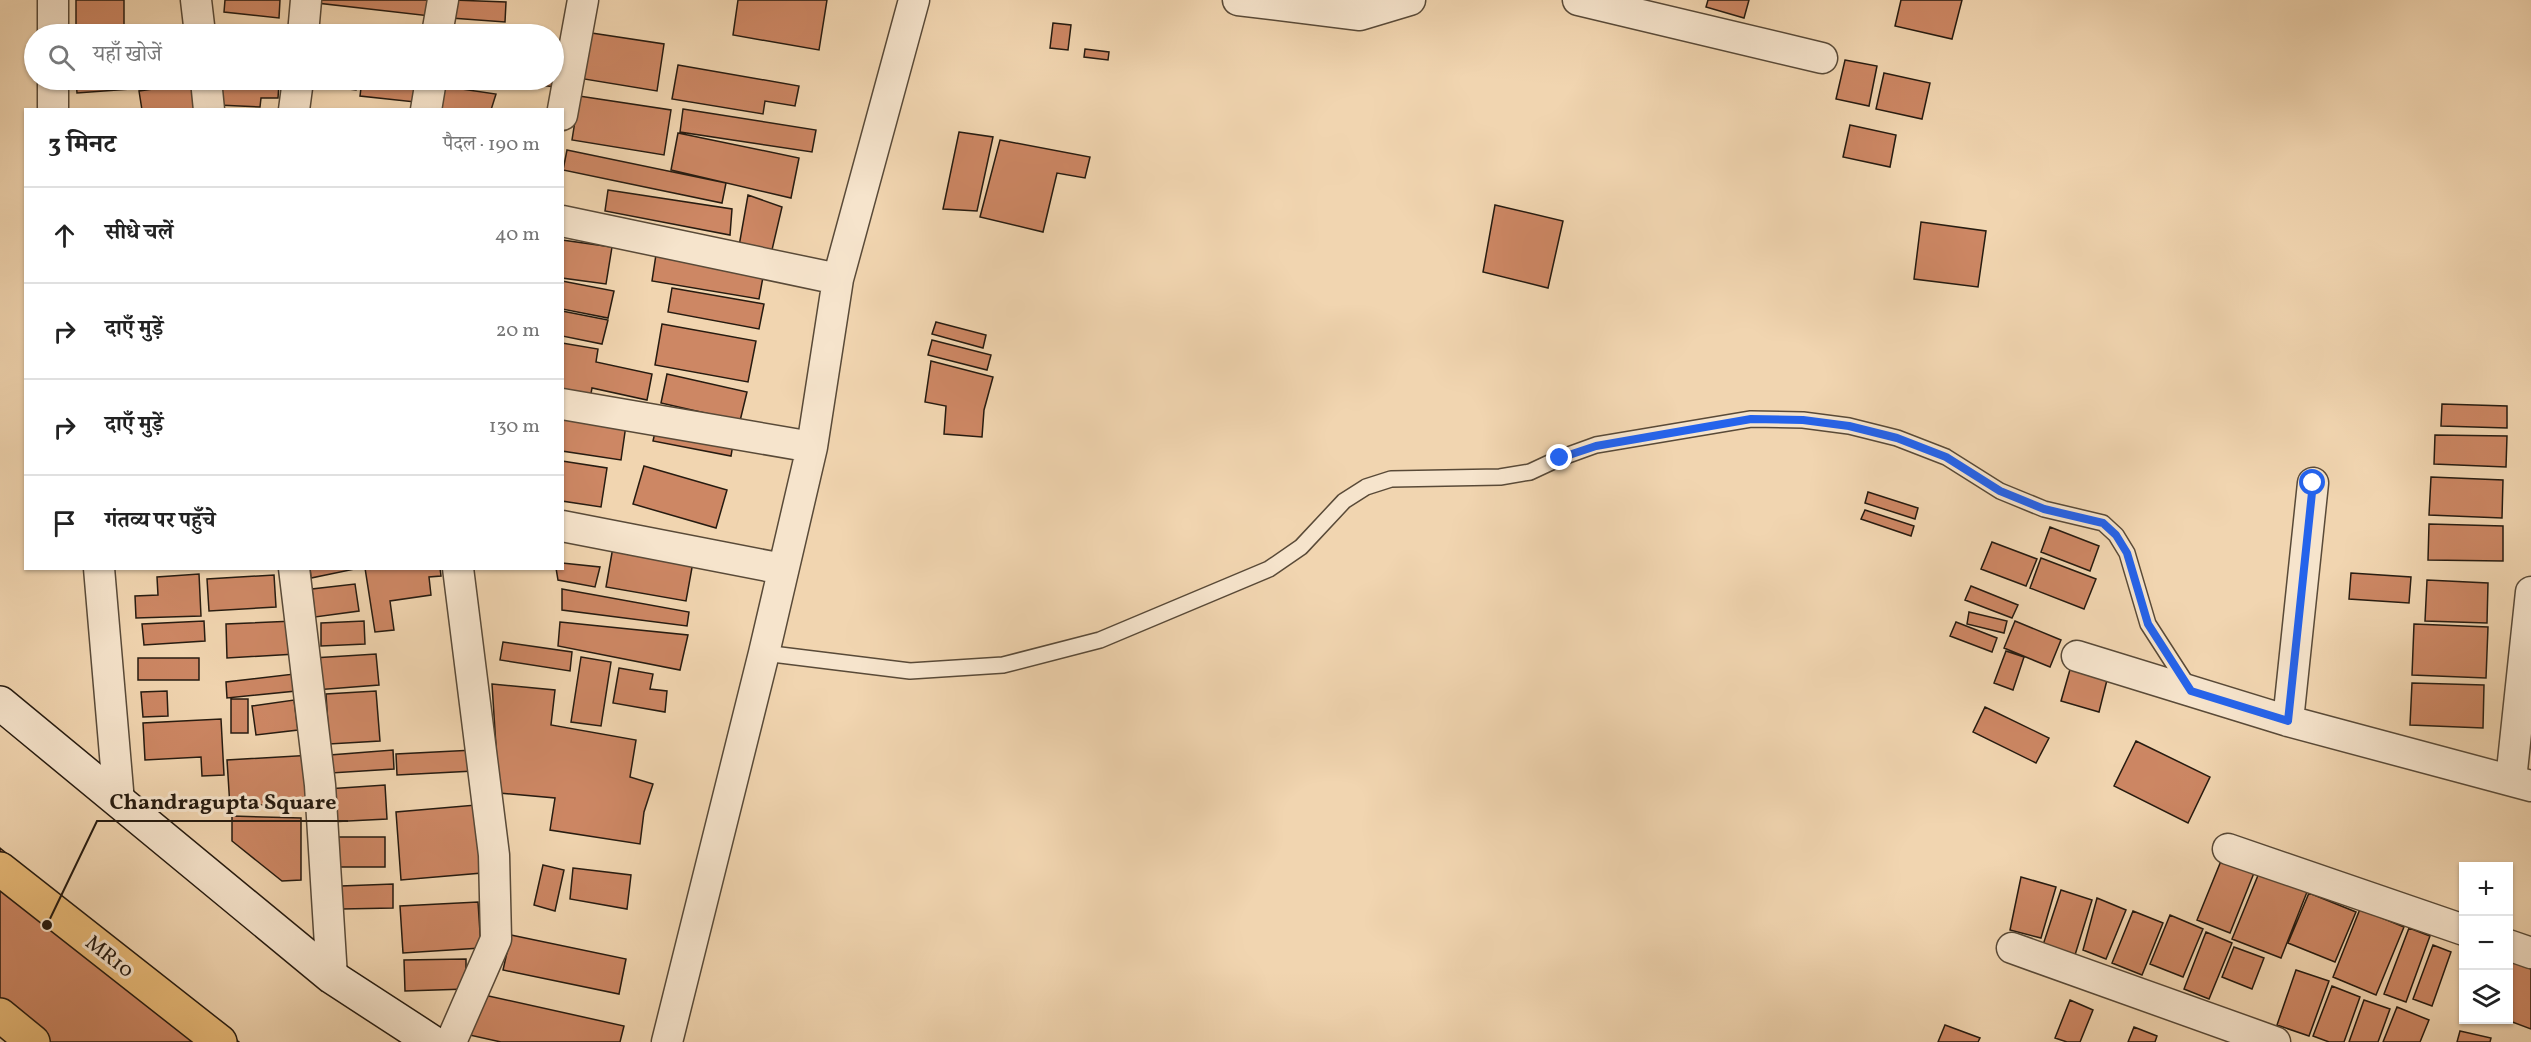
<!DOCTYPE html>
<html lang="hi">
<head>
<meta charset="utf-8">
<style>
	:root { --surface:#fff; --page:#f6f6f6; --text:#222; --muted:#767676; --line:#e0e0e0 }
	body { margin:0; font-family:Vollkorn,"Noto Serif Devanagari",serif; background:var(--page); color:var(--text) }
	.controls { position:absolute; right:18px; bottom:18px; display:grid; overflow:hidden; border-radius:0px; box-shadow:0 2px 4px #0004 }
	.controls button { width:54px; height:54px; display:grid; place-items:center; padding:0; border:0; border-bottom:2px solid var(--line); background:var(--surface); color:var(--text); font:30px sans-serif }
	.stop { position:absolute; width:18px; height:18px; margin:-14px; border:4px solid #2563eb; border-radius:50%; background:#fff }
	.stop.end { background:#2563eb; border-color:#fff; box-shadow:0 2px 6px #0008 }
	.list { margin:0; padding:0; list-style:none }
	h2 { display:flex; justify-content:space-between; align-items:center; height:78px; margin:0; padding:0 24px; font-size:26px }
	h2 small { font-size:20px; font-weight:400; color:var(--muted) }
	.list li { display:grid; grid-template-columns:39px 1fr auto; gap:18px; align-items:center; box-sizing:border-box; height:96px; padding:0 24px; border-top:2px solid var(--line) }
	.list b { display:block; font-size:22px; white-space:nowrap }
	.list em { font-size:20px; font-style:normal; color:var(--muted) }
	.icon { flex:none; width:33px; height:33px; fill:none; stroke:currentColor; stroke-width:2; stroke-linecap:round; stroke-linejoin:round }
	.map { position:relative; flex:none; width:2531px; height:1042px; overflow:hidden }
	.search { position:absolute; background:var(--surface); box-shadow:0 2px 4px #0004; left:24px; top:24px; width:540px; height:66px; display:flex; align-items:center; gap:15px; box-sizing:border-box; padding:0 21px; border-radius:33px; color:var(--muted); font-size:22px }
	.panel { position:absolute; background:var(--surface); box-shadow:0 2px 4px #0004; left:24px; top:108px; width:540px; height:462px; border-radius:0px }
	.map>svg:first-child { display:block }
	.building { fill:#cd8764; stroke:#261b10; stroke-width:1.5 }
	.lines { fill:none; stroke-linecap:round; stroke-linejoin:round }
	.lane-casing { stroke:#594a38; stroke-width:18 }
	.street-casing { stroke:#594a38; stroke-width:33 }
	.secondary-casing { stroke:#261b10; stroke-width:36 }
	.primary-casing { stroke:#261b10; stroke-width:36 }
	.lane { stroke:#f6e4cc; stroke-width:15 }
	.street { stroke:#f6e4cc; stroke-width:30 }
	.secondary { stroke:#f6e4cc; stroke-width:33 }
	.primary { stroke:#e8ba78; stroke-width:33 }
	.route { stroke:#2563eb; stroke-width:8 }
	.labels { text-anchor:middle; stroke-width:6; stroke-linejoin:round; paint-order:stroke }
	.street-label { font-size:21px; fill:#261b10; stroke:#f6e4cc }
	.leader { fill:none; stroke:#261b10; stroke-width:2 }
	.callout-dot { fill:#261b10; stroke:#f6e4cc; stroke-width:2 }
	.callout-label { font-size:22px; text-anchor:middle; font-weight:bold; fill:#261b10; stroke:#f6e4cc; stroke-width:6; stroke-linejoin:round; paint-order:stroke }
</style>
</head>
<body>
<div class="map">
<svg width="2531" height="1042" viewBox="0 0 2531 1042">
	<rect width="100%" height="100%" fill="#f1d5b0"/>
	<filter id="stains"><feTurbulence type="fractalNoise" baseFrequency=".00333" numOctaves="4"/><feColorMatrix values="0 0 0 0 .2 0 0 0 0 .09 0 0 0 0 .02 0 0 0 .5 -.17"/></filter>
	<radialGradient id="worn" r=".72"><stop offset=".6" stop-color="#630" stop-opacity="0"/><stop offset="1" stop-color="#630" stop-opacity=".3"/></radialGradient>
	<path class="building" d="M76,0H124V33L76,34Z
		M225,0H280L279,18L224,12Z
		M318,0H432L430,16L317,3Z
		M453,0L506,2L505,22L451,18Z
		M738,0H827L819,50L733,35Z
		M1708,0H1749L1744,18L1706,7Z
		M1901,0H1962L1952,39L1895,26Z
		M1053,23L1071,25L1068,50L1050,48Z
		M187,32V34H148Z
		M585,32L664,44L657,91L578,78Z
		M554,49L568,51L563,88L505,81L554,80Z
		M1085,49L1109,52L1108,60L1084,57Z
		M1845,60L1877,66L1869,106L1836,99Z
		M678,65L799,86L795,106L765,101L763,114L672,99Z
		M1884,73L1930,83L1922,119L1876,109Z
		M76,80H144V88L77,93Z
		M219,80L279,83L278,98H261L260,107L218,105Z
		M301,80H357L356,90L301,83Z
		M362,80L418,82L415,102L360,96Z
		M447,80H496L495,89L447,84Z
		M195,83L199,110H142L139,91Z
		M441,86L496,94L491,110H439Z
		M579,96L671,110L664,155L572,140Z
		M683,109L816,130L812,152L680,132Z
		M1850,125L1896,135L1890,167L1843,157Z
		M959,132L993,137L977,211L943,209Z
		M678,133L799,158L791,198L671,170Z
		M1000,140L1090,157L1085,178L1057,173L1043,232L980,217Z
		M567,150L726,183L722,203L563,170Z
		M608,190L732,209L730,235L605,211Z
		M748,195L782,207L772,250L739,246Z
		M1495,205L1563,221L1548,288L1483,272Z
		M1921,222L1986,231L1978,287L1914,279Z
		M562,240L612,247L606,284L562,278Z
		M657,248L765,266L759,299L652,281Z
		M562,281L614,291L608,318L562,309Z
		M672,288L764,304L759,329L668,312Z
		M562,311L608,320L602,344L562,336Z
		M936,322L986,335L983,348L932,334Z
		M662,324L756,341L748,382L655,365Z
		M932,340L991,355L987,370L928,355Z
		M562,343L598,349L596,362L652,374L647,400L592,388L589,404L562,399Z
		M931,361L993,377L984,410L982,437L944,434L946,406L925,402Z
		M667,374L747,392L740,421L661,403Z
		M2442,404L2507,406V428L2441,426Z
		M562,409L627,418L621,460L562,451Z
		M656,428L733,444L731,456L653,441Z
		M2435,435L2507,436L2506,467L2434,464Z
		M562,461L607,468L601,507L562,501Z
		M644,466L727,490L716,528L633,504Z
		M2431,477L2503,480L2502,518L2429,515Z
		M1868,492L1918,508L1915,519L1865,503Z
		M1865,510L1914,526L1911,536L1861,519Z
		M2429,524L2503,526V561L2428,560Z
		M2050,527L2099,546L2090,571L2041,552Z
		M1992,542L2037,559L2026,586L1981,569Z
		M613,547L693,562L686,601L606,587Z
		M2041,558L2096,579L2084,609L2030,588Z
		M562,563L600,567L595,587L558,580L556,568H562Z
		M310,568H355V569L311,578Z
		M365,568H440L441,576L429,577L431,595L390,601L394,630L375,632Z
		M2351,573L2411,577L2409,603L2349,599Z
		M199,574L201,616L136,618L135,596L158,595L157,577Z
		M274,575L276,607L209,611L207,579Z
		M2427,580L2488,583L2487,623L2425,621Z
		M355,584L359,611L315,617L312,589Z
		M1971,586L2018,605L2012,618L1965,600Z
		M562,589L689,612L687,626L562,610Z
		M1969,612L2007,621L2004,633L1967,624Z
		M204,621L205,641L144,645L142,624Z
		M294,621L296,654L227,658L226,624Z
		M364,621L365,644L321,646V623Z
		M2015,621L2061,640L2050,667L2004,648Z
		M560,622L688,635L680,670L558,646Z
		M1956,622L1997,638L1992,652L1950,636Z
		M2414,624L2488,627L2486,678L2412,675Z
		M503,642L572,652L570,671L500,660Z
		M2006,651L2024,657L2013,690L1994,683Z
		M376,654L379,685L315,690L313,658Z
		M581,657L611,662L601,726L571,722Z
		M138,658H199V680H138Z
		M2071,666L2108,676L2099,712L2061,701Z
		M619,668L653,674L650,689L667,691L665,712L613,703Z
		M294,674L296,691L227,698L226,682Z
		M2412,683L2484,685L2483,728L2410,725Z
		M492,684L555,690L551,725L636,740L630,777L653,784L644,812L640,844L550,830L555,798L499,793Z
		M167,691L168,716L143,717L141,692Z
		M376,691L380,741L329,744L326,694Z
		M231,699H248V733H231Z
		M294,700L298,730L256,735L252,706Z
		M1985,707L2049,738L2036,763L1973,732Z
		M221,719L224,775L202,776L201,757L145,760L143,723Z
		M2136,741L2210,777L2188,823L2114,786Z
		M393,750L394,769L331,773L330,755Z
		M474,750V771L397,775L396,754Z
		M313,755L315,802L230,807L227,760Z
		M385,785L387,819L329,822L327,789Z
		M476,805L482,873L401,880L396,812Z
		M232,816L301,818V880L282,881L232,841Z
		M330,837H385V867H330Z
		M0,848L239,1042H50L0,1001Z
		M2221,861L2254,873L2230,933L2197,920Z
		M543,865L564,870L555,911L534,905Z
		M573,868L631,875L627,909L570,899Z
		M2259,873L2307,892L2281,958L2232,939Z
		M2021,877L2056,887L2041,938L2010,930Z
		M393,884V908L342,909L341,886Z
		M2061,890L2092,900L2075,955L2043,945Z
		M2309,893L2356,912L2335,962L2288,943Z
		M2097,898L2126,910L2106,959L2083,950Z
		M478,902L481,948L403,953L400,906Z
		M2360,909L2404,927L2376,995L2333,977Z
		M2133,911L2163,923L2142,975L2112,963Z
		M2170,915L2203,929L2183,977L2150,964Z
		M2409,928L2430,936L2406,1002L2384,994Z
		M2206,932L2232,943L2209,999L2184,989Z
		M511,935L626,959L619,994L503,970Z
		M2433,945L2451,952L2432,1006L2413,999Z
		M2234,947L2264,958L2252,989L2222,977Z
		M466,959V989L405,991L404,960Z
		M2509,961L2531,969V1029L2507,1020Z
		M2296,970L2329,981L2309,1036L2277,1025Z
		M2332,986L2360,997L2344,1042H2329L2313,1036Z
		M475,993L624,1026L620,1042H501L465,1034Z
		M2070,1000L2093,1010L2080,1042H2067L2055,1038Z
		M2364,1000L2390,1009L2378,1042H2349Z
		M2397,1007L2429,1020L2420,1042H2383Z
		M1945,1025L1980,1038L1978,1042H1938Z
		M2134,1027L2157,1036L2155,1042H2128Z
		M2460,1031L2491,1038L2490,1042H2457Z"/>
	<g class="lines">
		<defs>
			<path id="lane" d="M764,653L910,671L1003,665L1100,640L1269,569L1301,547L1344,501L1366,487L1391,479L1500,477L1530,472L1560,458L1596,445L1751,419L1803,420L1849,426L1897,438L1946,457L2000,491L2044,509L2103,523L2116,535L2127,553L2148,624L2188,686"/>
			<path id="street" d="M53,0V34
				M196,0L200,34
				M1238,0L1360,15L1410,0
				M1578,0L1822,58
				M303,34L306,0
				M437,34L443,0
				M53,80V110
				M206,80L209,110
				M294,110L298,80
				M426,110L431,80
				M562,115L583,0
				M562,221L838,279
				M562,404L812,447
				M562,526L783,569
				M99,568L119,802
				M294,568L320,785L332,977
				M2077,656L2288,721L2531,786
				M2288,721L2313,483
				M2511,780L2531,592
				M2228,849L2464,930
				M2508,945L2531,953
				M2012,948L2275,1042
				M451,1042L496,939L494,855L458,568
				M667,1042L764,653L812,447L838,279L914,0"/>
			<path id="secondary" d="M0,703L332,977L432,1042"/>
			<path id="primary" d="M0,869L220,1042
				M0,1015L33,1042"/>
		</defs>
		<use href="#lane" class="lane-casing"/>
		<use href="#street" class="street-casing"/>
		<use href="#secondary" class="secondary-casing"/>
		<use href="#primary" class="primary-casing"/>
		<use href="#lane" class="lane"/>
		<use href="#street" class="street"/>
		<use href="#secondary" class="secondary"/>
		<use href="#primary" class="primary"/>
	</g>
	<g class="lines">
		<path class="route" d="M1560,458L1596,446L1751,419L1803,420L1849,426L1897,438L1946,457L2000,491L2044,509L2103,523L2116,535L2127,553L2148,624L2191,691L2288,721L2313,483"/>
	</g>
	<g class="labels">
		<g class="street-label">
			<text transform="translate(110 956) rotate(38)" y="7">MR10</text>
		</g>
	</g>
	<path class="leader" d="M47 925L97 821H348"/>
	<circle class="callout-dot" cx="47" cy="925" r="6"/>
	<g class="callout-label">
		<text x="223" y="809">Chandragupta Square</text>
	</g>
	<rect width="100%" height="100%" filter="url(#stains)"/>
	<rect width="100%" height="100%" fill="url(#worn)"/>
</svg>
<div class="controls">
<button>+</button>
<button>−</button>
<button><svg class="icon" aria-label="layers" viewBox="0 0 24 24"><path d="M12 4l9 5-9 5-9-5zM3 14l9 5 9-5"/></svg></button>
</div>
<div class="stop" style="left:2313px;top:483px"></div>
<div class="stop end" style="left:1560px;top:458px"></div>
<div class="search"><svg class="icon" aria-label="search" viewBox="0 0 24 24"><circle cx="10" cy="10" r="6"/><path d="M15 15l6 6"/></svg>यहाँ खोजें</div>
<section class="panel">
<h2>3 मिनट<small>पैदल · 190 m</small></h2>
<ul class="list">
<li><svg class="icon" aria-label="ahead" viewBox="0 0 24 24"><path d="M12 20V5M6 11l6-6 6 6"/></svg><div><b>सीधे चलें</b></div><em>40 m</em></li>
<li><svg class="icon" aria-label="right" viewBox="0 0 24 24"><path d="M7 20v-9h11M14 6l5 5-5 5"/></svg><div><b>दाएँ मुड़ें</b></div><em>20 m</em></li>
<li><svg class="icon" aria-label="right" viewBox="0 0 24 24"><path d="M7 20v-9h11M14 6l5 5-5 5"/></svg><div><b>दाएँ मुड़ें</b></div><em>130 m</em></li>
<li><svg class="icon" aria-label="arrive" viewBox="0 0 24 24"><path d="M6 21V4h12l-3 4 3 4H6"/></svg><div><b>गंतव्य पर पहुँचे</b></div></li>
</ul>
</section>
</div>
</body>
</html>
